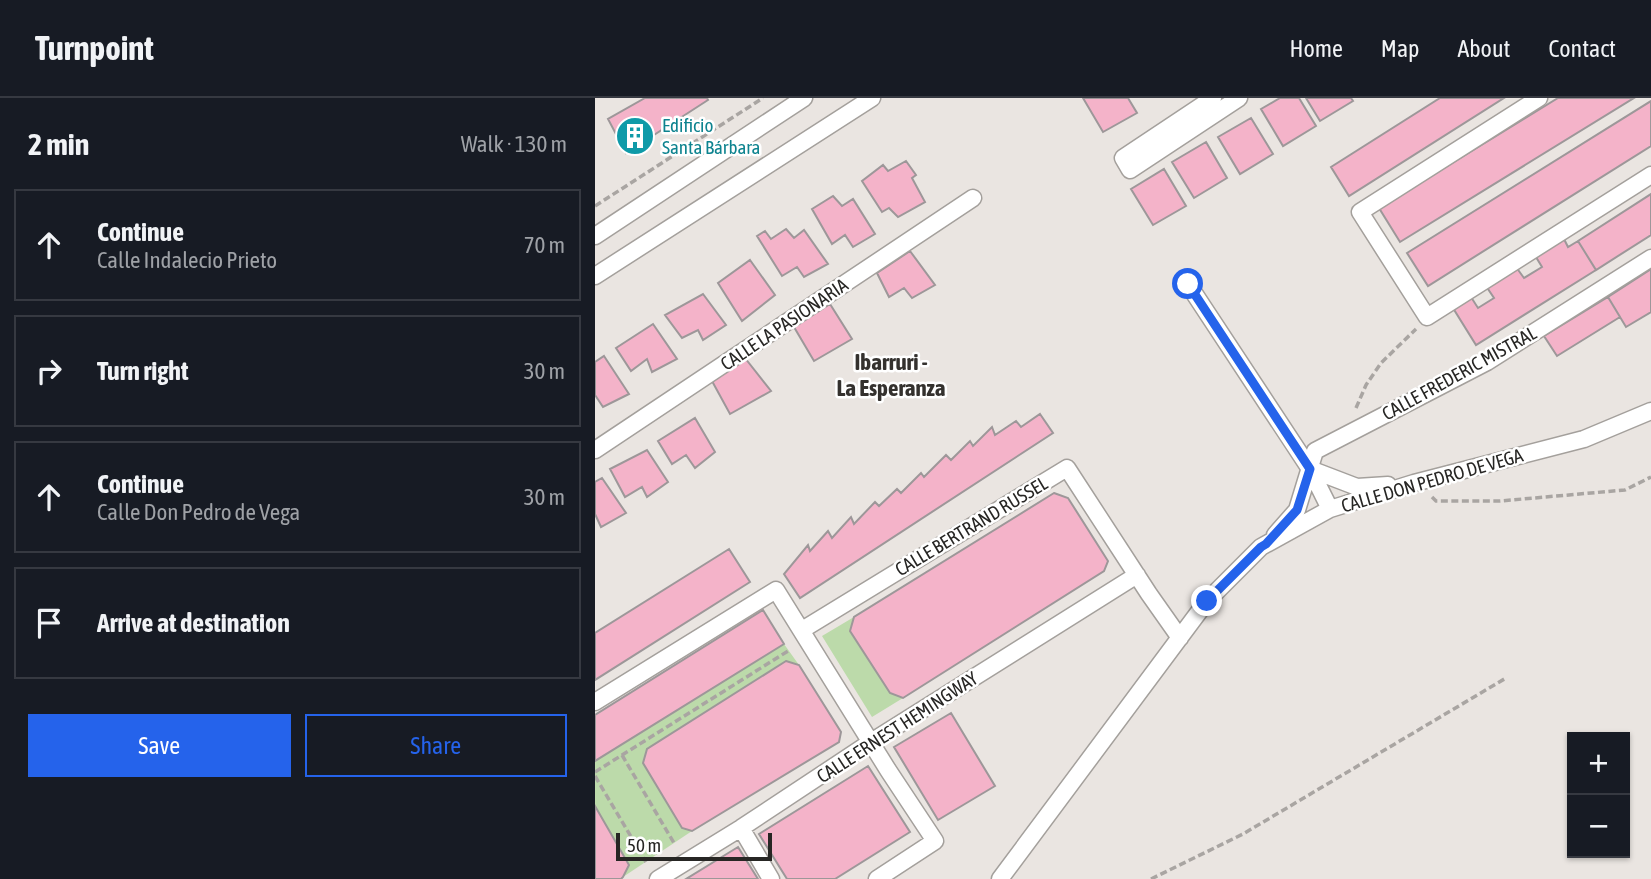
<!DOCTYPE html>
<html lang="en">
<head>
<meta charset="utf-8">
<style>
	:root { --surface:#171b24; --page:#242831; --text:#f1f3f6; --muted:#9ea1a6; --line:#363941; --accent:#2563eb }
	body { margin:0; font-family:"Asap Condensed",sans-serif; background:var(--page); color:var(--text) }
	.controls { position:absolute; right:21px; bottom:21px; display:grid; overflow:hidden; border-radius:0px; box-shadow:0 2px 5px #0004 }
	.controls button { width:63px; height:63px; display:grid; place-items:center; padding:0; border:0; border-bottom:2px solid var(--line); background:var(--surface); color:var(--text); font:35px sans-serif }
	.scale { position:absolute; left:21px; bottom:18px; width:156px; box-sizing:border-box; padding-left:7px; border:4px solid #272624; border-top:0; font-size:19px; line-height:24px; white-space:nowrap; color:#272624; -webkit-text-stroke:5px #fff; paint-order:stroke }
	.stop { position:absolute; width:21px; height:21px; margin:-16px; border:5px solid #2563eb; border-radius:50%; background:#fff }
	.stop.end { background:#2563eb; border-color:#fff; box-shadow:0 2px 7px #0008 }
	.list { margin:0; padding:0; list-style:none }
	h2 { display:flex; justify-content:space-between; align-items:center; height:91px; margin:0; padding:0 28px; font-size:30px }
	h2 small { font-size:23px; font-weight:400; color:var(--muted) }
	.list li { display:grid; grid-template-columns:46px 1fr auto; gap:21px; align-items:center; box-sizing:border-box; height:112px; margin:0 14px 14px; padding:0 14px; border:2px solid var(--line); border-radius:0px }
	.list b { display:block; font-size:26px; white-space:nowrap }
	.list p { margin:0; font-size:23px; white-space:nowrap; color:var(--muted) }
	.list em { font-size:23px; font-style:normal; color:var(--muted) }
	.actions { display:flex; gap:14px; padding:21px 28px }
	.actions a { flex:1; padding:16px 0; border:2px solid var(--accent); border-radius:0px; text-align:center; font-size:24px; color:var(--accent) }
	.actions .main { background:var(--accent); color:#fff }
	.icon { flex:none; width:38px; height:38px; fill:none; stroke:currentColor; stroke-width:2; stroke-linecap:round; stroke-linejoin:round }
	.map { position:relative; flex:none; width:1056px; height:781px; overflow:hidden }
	header { display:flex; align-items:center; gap:42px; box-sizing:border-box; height:98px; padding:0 35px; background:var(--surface); border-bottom:2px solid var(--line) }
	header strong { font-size:33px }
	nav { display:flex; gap:38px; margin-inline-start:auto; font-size:24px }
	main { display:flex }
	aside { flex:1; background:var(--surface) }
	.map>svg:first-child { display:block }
	.green { fill:#bcdaaa }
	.building { fill:#f4b3c9; stroke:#9d9799; stroke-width:2 }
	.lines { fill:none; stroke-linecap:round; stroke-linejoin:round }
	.street-casing { stroke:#a4a09c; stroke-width:19 }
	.path { stroke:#a9a5a2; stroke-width:3.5; stroke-dasharray:7 3.5; stroke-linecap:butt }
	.street { stroke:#fff; stroke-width:16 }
	.route { stroke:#2563eb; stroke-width:9 }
	.labels { text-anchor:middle; stroke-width:5; stroke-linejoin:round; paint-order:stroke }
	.culture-label { font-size:19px; fill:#0d838f; stroke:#fff; text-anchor:start }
	.street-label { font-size:19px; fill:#272624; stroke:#fff }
	.quarter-label { font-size:23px; font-weight:bold; fill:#34312e; stroke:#fff }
</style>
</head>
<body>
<header>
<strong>Turnpoint</strong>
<nav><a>Home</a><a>Map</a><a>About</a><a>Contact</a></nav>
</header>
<main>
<aside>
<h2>2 min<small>Walk · 130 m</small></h2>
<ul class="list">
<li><svg class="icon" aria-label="ahead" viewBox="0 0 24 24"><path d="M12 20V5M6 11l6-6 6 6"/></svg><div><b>Continue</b><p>Calle Indalecio Prieto</p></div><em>70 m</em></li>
<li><svg class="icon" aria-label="right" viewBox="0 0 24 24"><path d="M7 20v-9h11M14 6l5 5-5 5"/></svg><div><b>Turn right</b></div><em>30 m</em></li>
<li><svg class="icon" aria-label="ahead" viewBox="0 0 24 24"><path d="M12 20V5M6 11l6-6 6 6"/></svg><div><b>Continue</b><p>Calle Don Pedro de Vega</p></div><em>30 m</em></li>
<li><svg class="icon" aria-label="arrive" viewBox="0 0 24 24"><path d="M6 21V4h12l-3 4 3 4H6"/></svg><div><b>Arrive at destination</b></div></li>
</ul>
<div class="actions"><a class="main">Save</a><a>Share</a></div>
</aside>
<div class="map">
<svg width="1056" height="781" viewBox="0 0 1056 781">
	<rect width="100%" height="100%" fill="#eae5e1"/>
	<path class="green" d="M259,519L255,534L295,595L308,600L277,619L227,538Z
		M189,546L204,567L97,733L28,779L34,767L0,708V663Z"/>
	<path class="building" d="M50,0H112L113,2L31,55L13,21Z
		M488,0H533L542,15L508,34Z
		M685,0H704L721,28L688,48L666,11Z
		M711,0H756L758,3L725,23Z
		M845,0H909L754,98L736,69Z
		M963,0H1039L805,144L784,110Z
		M1056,3V48L833,188L812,155Z
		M656,20L678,56L645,76L623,39Z
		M611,44L632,80L599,100L577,64Z
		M311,63L321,77L317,80L330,104L303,119L294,110L287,114L267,83L288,67L293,73Z
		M569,71L591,108L558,127L536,91Z
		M1056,96V137L1001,172L983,143Z
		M238,98L247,108L258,101L280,136L258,149L250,137L237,146L217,111Z
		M191,131L199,140L209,132L233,166L209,179L202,169L187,178L162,138L170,133L176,141Z
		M969,141L973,149L983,143L1001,172L881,247L858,210L876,199L883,210L899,200L891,188L921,169L929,180L947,169L941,159Z
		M315,153L340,187L317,200L309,190L294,199L282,175Z
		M155,162L180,197L147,223L123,185Z
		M1056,171V214L1031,229L1013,199Z
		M108,196L131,227L108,242L103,232L87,240L70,217Z
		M1013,199L1025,219L962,258L949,238Z
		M235,206L257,241L219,263L199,229Z
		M58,226L82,261L57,274L52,261L36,273L21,250Z
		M9,258L34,296L8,309L0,297V264Z
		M150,260L176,293L135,316L117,283Z
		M445,316L458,335L205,500L189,476L213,447L215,453L233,433L237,440L256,419L259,426L280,404L284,408L302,391L306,395L326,375L329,379L351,357L356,362L375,343L378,348L397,329L400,337L421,323L426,329Z
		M100,320L120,354L100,370L91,357L77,366L63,343Z
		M52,352L73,384L52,399L47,389L30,399L15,371Z
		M7,380L31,415L6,429L0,416V384Z
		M459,395L473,400L513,463L509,473L308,600L295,595L255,533L259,519Z
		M134,451L155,484L0,582V535Z
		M168,512L189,546L0,663V617Z
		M191,563L204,567L246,634L244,644L97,733L87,730L48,665L52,651Z
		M356,615L400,688L343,722L299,649Z
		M273,668L315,734L240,781H192L164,736Z
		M0,708L34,767L28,779L26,781H0Z
		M143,749L163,781H91Z"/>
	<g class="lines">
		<defs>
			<path id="street" d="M618,0L528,60L535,72L644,0
				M944,0L765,114L832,219L1056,77
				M0,138L209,0
				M0,178L277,0
				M593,186L715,371L735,411
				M0,352L378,100
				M715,371L762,389L793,387
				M680,437L702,412L720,353L892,264L1056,160
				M207,532L472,370L554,496L585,540
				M0,604L181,492L293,672L340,743L282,781
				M146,730L176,781
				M63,781L146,730L276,644L542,477
				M405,781L612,503L666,449L735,411L819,385L989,341L1056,313"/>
		</defs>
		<use href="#street" class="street-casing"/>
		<path class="path" d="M0,108L168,0
			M761,310L771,287L786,265L821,231
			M837,399L841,403H905L1030,392L1056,379
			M27,657L79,745
			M0,674L193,553
			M0,678L51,764
			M556,781L648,736L911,580"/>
		<use href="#street" class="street"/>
	</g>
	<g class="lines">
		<path class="route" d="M593,186L715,371L702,412L671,446L666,449L612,503"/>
	</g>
	<defs>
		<symbol id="building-disc" viewBox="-11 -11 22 22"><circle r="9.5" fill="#0f9aa8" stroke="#fff"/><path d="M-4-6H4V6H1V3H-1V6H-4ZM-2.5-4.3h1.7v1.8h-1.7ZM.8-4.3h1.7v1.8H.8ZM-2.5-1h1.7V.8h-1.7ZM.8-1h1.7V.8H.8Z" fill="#fff"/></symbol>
	</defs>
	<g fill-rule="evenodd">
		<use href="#building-disc" x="18" y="16" width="44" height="44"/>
	</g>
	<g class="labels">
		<g class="culture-label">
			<text x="67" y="34">Edificio<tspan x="67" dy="22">Santa Bárbara</tspan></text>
		</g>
		<g class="street-label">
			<text transform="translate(189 226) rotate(-34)" y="7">CALLE LA PASIONARIA</text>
			<text transform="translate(864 275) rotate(-29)" y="7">CALLE FREDERIC MISTRAL</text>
			<text transform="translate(837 382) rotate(-16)" y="7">CALLE DON PEDRO DE VEGA</text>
			<text transform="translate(376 428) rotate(-31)" y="7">CALLE BERTRAND RUSSEL</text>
			<text transform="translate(302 629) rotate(-33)" y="7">CALLE ERNEST HEMINGWAY</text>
		</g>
		<g class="quarter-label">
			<text x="296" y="272">Ibarruri -<tspan x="296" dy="26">La Esperanza</tspan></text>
		</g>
	</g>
</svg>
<div class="controls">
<button>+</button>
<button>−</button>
</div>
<div class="scale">50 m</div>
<div class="stop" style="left:593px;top:186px"></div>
<div class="stop end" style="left:612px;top:503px"></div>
</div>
</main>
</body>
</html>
